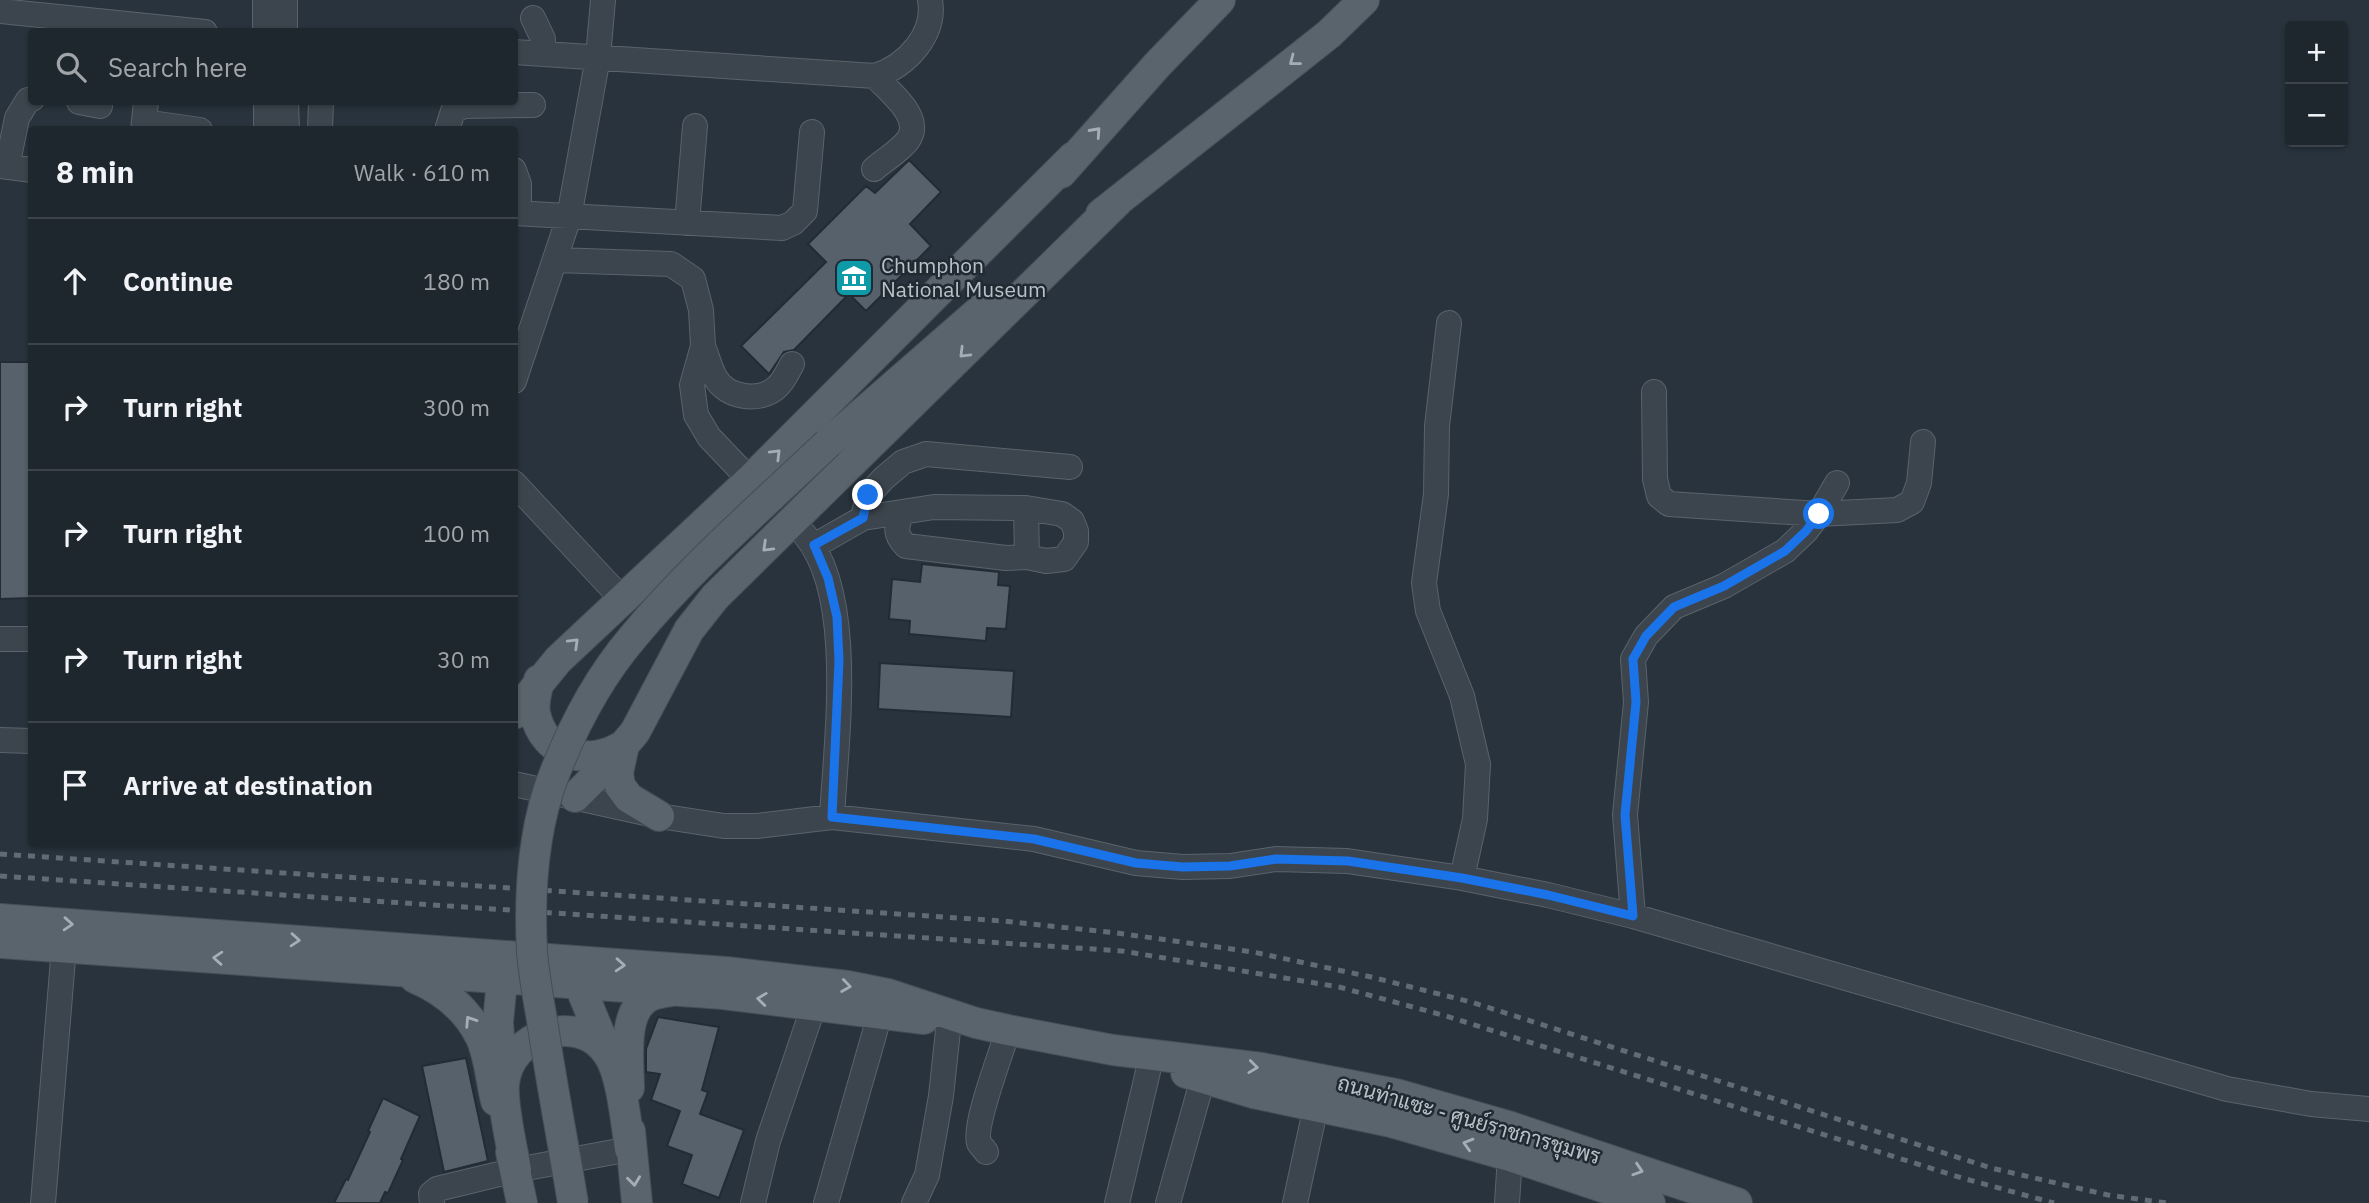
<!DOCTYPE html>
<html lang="en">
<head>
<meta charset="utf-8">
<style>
	:root { --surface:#1e262e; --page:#262e36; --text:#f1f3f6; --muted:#a1a5aa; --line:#3c434a }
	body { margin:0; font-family:"IBM Plex Sans",Sarabun,sans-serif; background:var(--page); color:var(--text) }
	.controls { position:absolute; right:21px; top:21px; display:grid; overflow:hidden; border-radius:7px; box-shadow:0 2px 5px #0004 }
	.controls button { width:63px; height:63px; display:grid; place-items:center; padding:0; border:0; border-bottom:2px solid var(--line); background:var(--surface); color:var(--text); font:35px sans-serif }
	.stop { position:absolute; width:21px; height:21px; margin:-16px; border:5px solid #1a73e8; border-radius:50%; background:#fff }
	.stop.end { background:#1a73e8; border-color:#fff; box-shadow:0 2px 7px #0008 }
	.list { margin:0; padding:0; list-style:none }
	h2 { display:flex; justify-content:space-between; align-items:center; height:91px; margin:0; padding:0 28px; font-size:30px }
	h2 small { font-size:23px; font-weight:400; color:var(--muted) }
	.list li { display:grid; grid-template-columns:46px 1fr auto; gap:21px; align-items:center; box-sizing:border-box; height:126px; padding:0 28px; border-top:2px solid var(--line) }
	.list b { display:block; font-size:26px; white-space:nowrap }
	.list em { font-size:23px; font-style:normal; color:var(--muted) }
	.icon { flex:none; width:38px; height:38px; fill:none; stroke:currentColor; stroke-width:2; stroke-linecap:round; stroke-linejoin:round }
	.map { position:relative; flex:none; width:2369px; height:1203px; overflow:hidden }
	.search { position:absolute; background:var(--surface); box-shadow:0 2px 5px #0004; left:28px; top:28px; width:490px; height:77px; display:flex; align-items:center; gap:18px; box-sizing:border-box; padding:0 24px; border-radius:7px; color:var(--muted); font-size:26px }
	.panel { position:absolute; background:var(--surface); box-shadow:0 2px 5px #0004; left:28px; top:126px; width:490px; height:721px; border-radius:7px }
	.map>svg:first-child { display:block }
	.building { fill:#56616c; stroke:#232c34; stroke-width:2 }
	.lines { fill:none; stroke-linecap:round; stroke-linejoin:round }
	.minor-casing { stroke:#5a636b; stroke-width:26 }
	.major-casing { stroke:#454e56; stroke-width:32 }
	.minor { stroke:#3c454d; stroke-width:24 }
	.major { stroke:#5a646d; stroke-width:30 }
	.rail { stroke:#616b75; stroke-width:5; stroke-dasharray:7 7; stroke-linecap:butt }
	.major-bridge-casing { stroke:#454e56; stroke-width:32; stroke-linecap:butt }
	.major-bridge { stroke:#5a646d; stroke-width:30 }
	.oneway { stroke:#a5aeb6 }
	.route { stroke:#1a73e8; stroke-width:9 }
	.labels { text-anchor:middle; stroke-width:5; stroke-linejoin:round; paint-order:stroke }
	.poi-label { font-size:21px; fill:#b8c0c8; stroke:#212a32; text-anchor:start }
	.street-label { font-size:21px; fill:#b8c0c8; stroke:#212a32 }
</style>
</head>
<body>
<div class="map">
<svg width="2369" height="1203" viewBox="0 0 2369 1203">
	<rect width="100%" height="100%" fill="#28333d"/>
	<path class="building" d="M909,160L941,192L910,224L931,246L866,311L849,294L794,350L784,352L769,374L741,346L826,262L808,244L866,186L875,193Z
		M0,362H32V598L0,599Z
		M922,564L999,572L998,585L1010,586L1006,629L987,628L986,641L909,634L910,621L889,619L892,579L920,582Z
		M880,663L1014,671L1011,717L878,709Z
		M658,1017L719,1027L702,1090L708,1092L700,1114L744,1130L719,1198L682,1184L692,1155L667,1146L680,1111L651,1100L660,1074L646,1072V1049Z
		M466,1058L488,1161L444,1172L422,1066Z
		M383,1098L420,1116L401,1159L403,1160L388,1193L385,1192L380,1203H334L346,1179L348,1180L370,1132L368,1131Z"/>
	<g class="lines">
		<defs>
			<path id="minor" d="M265,0V32
				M285,0V32
				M0,11L205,32
				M533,18L543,39L542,54
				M514,52L875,76C907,66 936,34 930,0
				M79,102L100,106
				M266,102V130
				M286,102L287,130
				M144,122L200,130
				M143,130L146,102
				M320,130L321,102
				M447,130L453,111L464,106L533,105
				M0,166L32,170
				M7,167L17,118L28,100L32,99
				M874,169C884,160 900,151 908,140C924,117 889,92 875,76
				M514,170L519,184V213
				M514,213L782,228L793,223L805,211L812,132
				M687,223L695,126
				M556,260L671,264L693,279L701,310L703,346L692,385L696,415L709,437L750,480
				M1449,323L1437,426L1436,494L1424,583L1428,611L1462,696L1478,764L1475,819L1462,878
				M703,346C707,356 710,368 715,377C726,398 760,403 777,387C784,381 788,371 792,364
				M514,381L569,217L598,57L603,0
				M1654,392L1655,479L1659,496L1669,504L1819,514L1897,510L1912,502L1919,483L1923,442
				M514,483L621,598
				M1026,508L1027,557
				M863,518L868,495L884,478L903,462L926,454L1070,467
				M805,535C856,596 836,740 832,817
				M814,546L863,518L934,507L1026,508L1062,514L1072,521L1076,531V542L1064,559L1046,561L1027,557L1006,558L906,546C894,534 896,527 902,513
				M0,639H32
				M0,740L32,741
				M514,784L659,816L724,826H757L832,817L1034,839L1136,863L1183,867L1230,866L1276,859L1347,861L1462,878L1548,895L1633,916L2227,1089L2311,1104L2369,1109
				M1633,916L1625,815L1636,702L1633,659L1646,636L1674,607L1724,586L1785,551L1806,531L1819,514L1837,483
				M986,1152C985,1150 980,1145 979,1143C973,1125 1002,1052 1008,1030
				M43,1203L64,947
				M432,1203L431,1194L437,1189L516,1170L630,1149
				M753,1203L768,1141L814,1005
				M826,1203L880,1014
				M914,1203L927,1175L941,1096L949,1021
				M1117,1203L1150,1063
				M1168,1203L1203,1078
				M1295,1203L1316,1106
				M1507,1203L1510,1156"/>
			<path id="major" d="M1061,173L1158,64L1220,0
				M1101,214L1329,34L1364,0
				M828,443L985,306
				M539,680C537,691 533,703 535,713C544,757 590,767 624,745
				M514,714L558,660L750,480L1073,157
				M575,797L598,774L612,753
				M659,816L629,798L620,786L618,773L624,745L635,732L689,630L715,597L1117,202
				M0,919L726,972L848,986L888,994L976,1023L1008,1030L1113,1050L1262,1068L1396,1094L1511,1127L1737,1203
				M0,943L723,994L924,1019
				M577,966L579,984L608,1054
				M415,978C443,990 466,1008 480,1036C489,1053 491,1082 496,1101
				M501,1064L498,1022L504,960
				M1186,1073L1253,1093L1391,1122L1510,1156L1650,1203
				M629,1088C629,1062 621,1010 650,996C656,993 665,992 672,991
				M630,1131L637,1203
				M511,1152L522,1203
				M516,1170C512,1147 502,1105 504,1084C508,1034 579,1010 608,1054C622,1074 626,1124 630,1149"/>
		</defs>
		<use href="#minor" class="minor-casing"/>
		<use href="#major" class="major-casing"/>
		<use href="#minor" class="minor"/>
		<use href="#major" class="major"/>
		<path class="rail" d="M0,854L1003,921L1117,933L1253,952L1371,977L1471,1002L1991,1168L2108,1195L2167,1203
			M0,876L1122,951L1339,987L1446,1016L1962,1178L2054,1203"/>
		<defs>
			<path id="major-bridge" d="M573,1203C563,1142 551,1081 542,1020C538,998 534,975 532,952C529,894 533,829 554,775C573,726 599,677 633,637C691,567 762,506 828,443"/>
		</defs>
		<use href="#major-bridge" class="major-bridge-casing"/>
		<use href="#major-bridge" class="major-bridge"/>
	</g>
	<defs><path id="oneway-chevron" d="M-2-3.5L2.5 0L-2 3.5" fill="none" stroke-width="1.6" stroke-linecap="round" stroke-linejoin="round" transform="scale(1.75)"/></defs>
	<g class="oneway">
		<use href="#oneway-chevron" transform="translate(1294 61) rotate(142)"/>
		<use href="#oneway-chevron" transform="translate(1096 132) rotate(-48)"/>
		<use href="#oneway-chevron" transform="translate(964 353) rotate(135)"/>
		<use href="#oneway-chevron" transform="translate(776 454) rotate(-45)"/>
		<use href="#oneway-chevron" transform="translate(767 547) rotate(136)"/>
		<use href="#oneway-chevron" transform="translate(574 643) rotate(-44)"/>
		<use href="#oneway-chevron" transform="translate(68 924) rotate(4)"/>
		<use href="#oneway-chevron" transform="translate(295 940) rotate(4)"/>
		<use href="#oneway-chevron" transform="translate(218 958) rotate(-176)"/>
		<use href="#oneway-chevron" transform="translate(620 965) rotate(4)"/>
		<use href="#oneway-chevron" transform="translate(846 986) rotate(8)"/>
		<use href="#oneway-chevron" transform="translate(762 999) rotate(-173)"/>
		<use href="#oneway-chevron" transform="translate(470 1021) rotate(-123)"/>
		<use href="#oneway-chevron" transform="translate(1253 1067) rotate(7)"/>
		<use href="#oneway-chevron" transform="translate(1468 1144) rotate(-164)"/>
		<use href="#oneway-chevron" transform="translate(1638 1170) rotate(18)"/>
		<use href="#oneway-chevron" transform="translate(634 1181) rotate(83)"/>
	</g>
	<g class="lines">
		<path class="route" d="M868,495L863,518L814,545L828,578L837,617L839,661L832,817L1034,839L1136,863L1183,867L1230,866L1276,859L1348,861L1462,878L1548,895L1633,916L1625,815L1636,702L1633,659L1646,636L1674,607L1724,586L1785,551L1806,531L1819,514"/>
	</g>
	<defs>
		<symbol id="museum-square" viewBox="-11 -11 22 22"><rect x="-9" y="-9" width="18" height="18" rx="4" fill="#0f9aa8" stroke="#212a32"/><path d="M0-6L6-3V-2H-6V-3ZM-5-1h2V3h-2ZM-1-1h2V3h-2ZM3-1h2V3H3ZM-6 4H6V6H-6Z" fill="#fff"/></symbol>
	</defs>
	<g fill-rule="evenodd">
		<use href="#museum-square" x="832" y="256" width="44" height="44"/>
	</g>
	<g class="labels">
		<g class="poi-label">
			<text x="881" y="273">Chumphon<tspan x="881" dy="24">National Museum</tspan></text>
		</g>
		<g class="street-label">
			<text transform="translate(1469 1120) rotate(16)" y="7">ถนนท่าแซะ - ศูนย์ราชการชุมพร</text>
		</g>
	</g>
</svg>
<div class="controls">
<button>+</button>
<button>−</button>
</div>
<div class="stop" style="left:1819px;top:514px"></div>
<div class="stop end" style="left:868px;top:495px"></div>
<div class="search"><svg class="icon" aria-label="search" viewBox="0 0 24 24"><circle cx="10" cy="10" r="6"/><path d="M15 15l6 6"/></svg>Search here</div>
<section class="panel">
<h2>8 min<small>Walk · 610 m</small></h2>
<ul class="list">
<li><svg class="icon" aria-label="ahead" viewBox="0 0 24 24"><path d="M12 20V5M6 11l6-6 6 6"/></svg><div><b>Continue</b></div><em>180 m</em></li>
<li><svg class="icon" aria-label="right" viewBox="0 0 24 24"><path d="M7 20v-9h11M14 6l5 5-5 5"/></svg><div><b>Turn right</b></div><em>300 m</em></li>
<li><svg class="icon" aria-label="right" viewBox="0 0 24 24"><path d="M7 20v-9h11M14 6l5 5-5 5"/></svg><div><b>Turn right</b></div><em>100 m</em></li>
<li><svg class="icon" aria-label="right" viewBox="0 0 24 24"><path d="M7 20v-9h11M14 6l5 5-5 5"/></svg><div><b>Turn right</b></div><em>30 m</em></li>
<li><svg class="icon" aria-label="arrive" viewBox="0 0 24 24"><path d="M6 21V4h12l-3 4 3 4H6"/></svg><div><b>Arrive at destination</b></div></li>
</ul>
</section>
</div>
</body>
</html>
